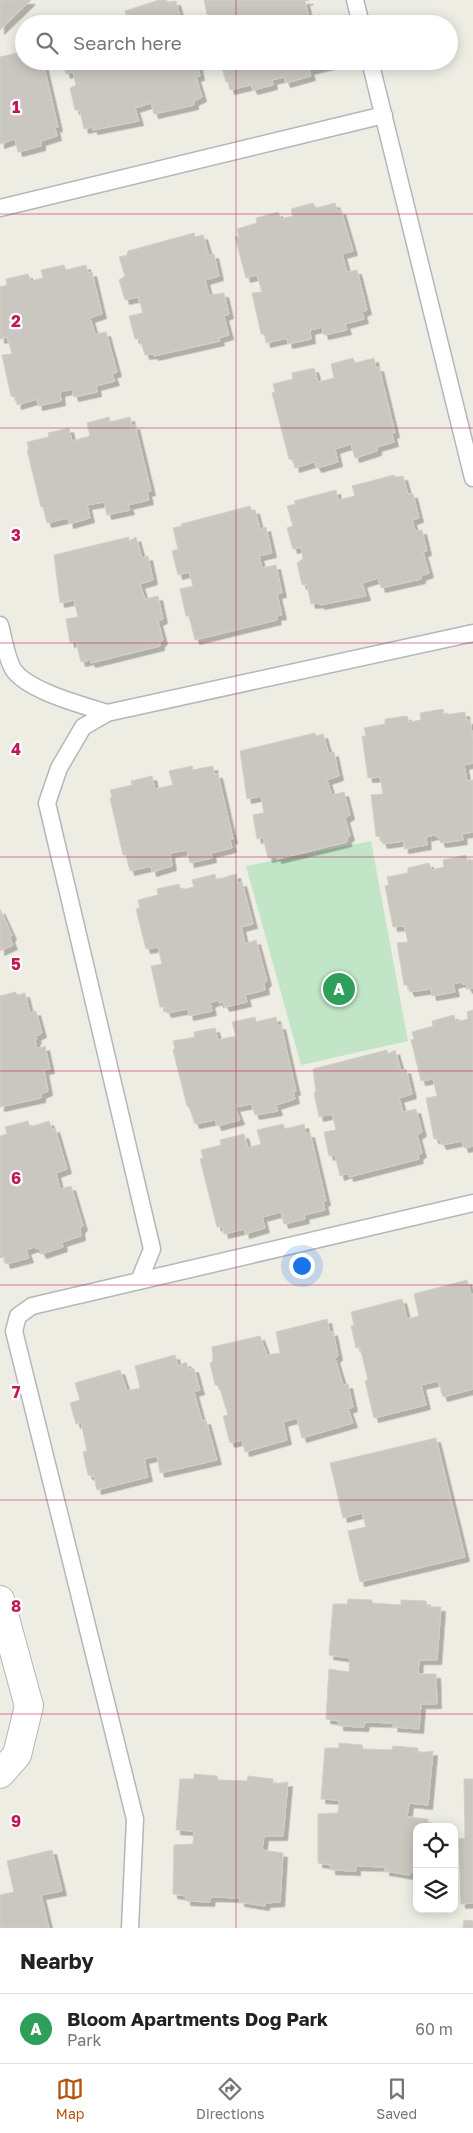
<!DOCTYPE html>
<html lang="en">
<head>
<meta charset="utf-8">
<style>
	:root { --surface:#fff; --page:#f6f6f6; --text:#222; --muted:#767676; --line:#e0e0e0; --accent:#b45309 }
	body { margin:0; font-family:"Golos Text",sans-serif; background:var(--page); color:var(--text) }
	.controls { position:absolute; right:15px; bottom:15px; display:grid; overflow:hidden; border-radius:10px; box-shadow:0 2px 12px #0003 }
	.controls button { width:45px; height:45px; display:grid; place-items:center; padding:0; border:0; border-bottom:1px solid var(--line); background:var(--surface); color:var(--text); font:25px sans-serif }
	.you { position:absolute; left:301px; top:1265px; width:18px; height:18px; margin:-12px; border:4px solid #fff; border-radius:50%; background:#1a73e8; box-shadow:0 0 0 8px #1a73e833 }
	.badge { display:grid; place-items:center; width:32px; height:32px; border-radius:50%; background:var(--accent); color:#fff; font-size:16px; font-weight:700 }
	.pin { position:absolute; translate:-50% -50%; border:2px solid #fff; box-shadow:0 1px 5px #0006 }
	.list { margin:0; padding:0; list-style:none }
	h2 { display:flex; justify-content:space-between; align-items:center; height:65px; margin:0; padding:0 20px; font-size:21px }
	h2 small { font-size:16px; font-weight:400; color:var(--muted) }
	.list li { display:grid; grid-template-columns:32px 1fr auto; gap:15px; align-items:center; box-sizing:border-box; height:70px; padding:0 20px; border-top:1px solid var(--line) }
	.list b { display:block; font-size:19px; white-space:nowrap }
	.list p { margin:0; font-size:16px; white-space:nowrap; color:var(--muted) }
	.list em { font-size:16px; font-style:normal; color:var(--muted) }
	.icon { flex:none; width:28px; height:28px; fill:none; stroke:currentColor; stroke-width:2; stroke-linecap:round; stroke-linejoin:round }
	.map { position:relative; flex:none; width:473px; height:1928px; overflow:hidden }
	.search { position:absolute; background:var(--surface); box-shadow:0 2px 12px #0003; left:15px; right:15px; top:15px; height:55px; display:flex; align-items:center; gap:12px; box-sizing:border-box; padding:0 18px; border-radius:28px; color:var(--muted); font-size:19px }
	.sheet { height:135px; background:var(--surface) }
	nav { display:flex; justify-content:space-around; align-items:center; box-sizing:border-box; height:70px; border-top:1px solid var(--line); background:var(--surface); font-size:14px; color:var(--muted) }
	nav a { display:grid; justify-items:center; gap:2px }
	nav .on { color:var(--accent) }
	.map>svg:first-child { display:block }
	.green { fill:#c1e5c6 }
	.building { fill:#cac7c1; stroke:#d2d0c3; filter:url(#shadow) }
	.lines { fill:none; stroke-linecap:round; stroke-linejoin:round }
	.lane-casing { stroke:#b4b6bb; stroke-width:19 }
	.street-casing { stroke:#b4b6bb; stroke-width:30 }
	.lane { stroke:#fff; stroke-width:16 }
	.street { stroke:#fff; stroke-width:28 }
	.grid { fill:none; stroke:#c2185b; stroke-width:1; stroke-opacity:0.55 }
	.grid-label { font-size:16px; text-anchor:middle; font-weight:bold; fill:#c2185b; stroke:#fff; stroke-width:4.5; stroke-linejoin:round; paint-order:stroke }
</style>
</head>
<body>
<div class="map">
<svg width="473" height="1928" viewBox="0 0 473 1928">
	<defs>
		<filter id="shadow"><feDropShadow dx="4.5" dy="4.5" stdDeviation="0" flood-color="#0004"/></filter>
	</defs>
	<rect width="100%" height="100%" fill="#eeede4"/>
	<path class="green" d="M371,841L408,1041L301,1065L246,866Z"/>
	<path class="building" d="M0,0H31L0,30Z
		M159,0H166L168,2L176,1L181,20L186,19L187,24H119L128,21L125,11Z
		M204,0H309L305,1L309,18L320,15L322,24H209Z
		M108,15L111,24H72Z
		M17,53L18,58L24,57V61L43,62L58,127L55,128L57,136L41,141V146L18,152L15,139L0,144V57Z
		M62,61H197L200,76L196,77L202,97L194,101V105L154,114L151,103L135,108L139,121L93,130V127L84,129L80,110H75L70,88L76,85L73,72L66,74Z
		M220,61H329L330,65L309,70L311,76L286,83L284,77L272,80L273,85L253,90L251,85L230,90L228,82H226Z
		M313,203L316,208L335,203L338,211L341,210L353,251L342,254L347,272L357,270L367,310L362,312L364,319L345,324L347,330L324,335L322,327L310,330L311,339L288,344L287,338L266,343L265,335L261,334L252,293L262,292L257,275L246,278L235,237L239,236L237,229L257,223L256,218L278,212L281,219L293,216L291,209Z
		M194,233L195,237L203,235L209,255L214,254L219,276L205,280L209,295L224,293L229,314L224,316L229,335L219,338L220,341L154,356L153,354L145,355L140,339H135L129,316L143,313L138,297L125,300L119,280L125,276L119,257L127,255L128,251Z
		M64,265L66,270L86,265L88,273L92,272L102,314L90,318L95,334L106,332L117,372L112,374L115,381L96,386L97,392L74,397L72,389L60,392L61,401L38,406L37,399L17,405L16,397L11,396L2,355L12,354L7,337L0,339V287L7,285L6,279L28,274L31,281L43,278L41,270Z
		M353,358L355,363L374,358L376,368L379,367L395,433L392,434L394,442L377,447V451L355,458L351,444L335,449L338,462L317,468L314,462L295,468L293,460L289,459L272,393L275,392L273,384L293,379L292,373L314,368L318,382L334,378L331,364Z
		M109,417L110,422L130,417L132,426L135,425L151,491L147,492L149,500L128,505L130,510L107,515L104,502L87,505L90,518L69,524L68,518L47,523L43,507H41L27,450L29,449L27,442L49,437L48,433L69,428L72,441L90,436L87,423Z
		M394,475L395,477L403,476L408,494H413L419,518L412,520L415,531L422,530L427,551L423,552L429,573L421,576V579L381,588L378,578L362,583L366,596L320,605V603L311,604L307,584L302,585L297,563L303,559L301,547L293,549L287,528L293,526L287,506L296,504L294,501L336,490L338,500L355,496L352,486Z
		M250,506L251,510H255L260,529L266,527L272,553L259,556L262,568L276,565L282,593L277,594L282,615L276,616L277,620L195,640L189,616H186L180,589L193,586L189,572L178,575L172,551L178,549L173,528L182,526L181,524Z
		M129,537V541L136,537L142,558L148,556L153,580L140,584L145,599L158,596L163,619L158,621L163,640L160,642V646L91,663L90,660L81,662L76,641L70,643L66,619L78,617L74,600L60,603L54,555Z
		M443,709L444,715L465,712L466,720H470L473,739V763L464,765L467,781L473,780V832L462,834L463,840L441,843L439,838L434,835L426,837L427,845L404,849V841L383,844L380,837L376,836L371,795L383,794L380,777L368,778L362,736H366L364,728L385,724V719L407,716L409,722L421,720L420,713Z
		M315,733L316,736L323,734L329,754L334,752L339,776L327,780L332,795L344,792L350,815L345,818L350,836L347,838V842L277,859V856L268,858L263,837L257,839L253,815L264,813L261,796L247,799L240,751Z
		M192,766L193,770L213,766L214,774H218L233,839L230,840L232,848L211,853L212,858L190,863L187,850L170,853L172,866L152,872L151,866L130,871L126,855H123L110,798L112,797L110,790L132,785L131,781L152,776L155,789L173,785L169,771Z
		M466,855L467,861L473,860V988L468,989L466,984H462L461,982L453,984L455,992L432,996L431,989L410,992L407,985H404L397,943L408,942L404,926L393,927L385,886L389,885L387,877L408,873V868L429,863L432,870L444,867L443,860Z
		M215,874L216,880L236,874L238,883L242,882L253,924L241,927L245,944L256,940L267,981L264,984L265,990L245,995L247,1002L225,1007L223,1002L219,1003L218,1000L210,1003L212,1011L189,1016L188,1009L167,1013L164,1007H160L151,966L162,964L158,947L146,949L136,909L140,908L138,900L158,895L157,889L179,884L181,890L194,887L192,880Z
		M0,909L12,935L10,938L13,945L0,951Z
		M15,992L18,995L25,993L30,1013L36,1011L42,1033L36,1036L37,1039L35,1041L37,1049L45,1046L50,1069L44,1070L48,1091L41,1094V1098L0,1107V996Z
		M473,1010V1146L464,1148L462,1141L442,1145L439,1139H434L426,1098L437,1096L433,1079L421,1081L411,1040L414,1039L412,1032L433,1026L432,1021L454,1015L456,1022L468,1019L467,1012Z
		M255,1017L256,1022L276,1017L278,1026L281,1025L296,1091H293L295,1099L276,1105L278,1111L255,1115L251,1104L235,1107L240,1120L217,1126L215,1120L195,1124L189,1107L187,1106L173,1050L175,1048L173,1041L195,1037L194,1032L215,1028L218,1040L236,1036L232,1022Z
		M387,1050L388,1054L395,1050L401,1071L406,1069L412,1094L399,1098L403,1112L416,1109L422,1132L417,1135L422,1153L418,1155L419,1159L349,1177L348,1173L340,1176L335,1155L329,1156L324,1132L336,1130L332,1114L319,1117L314,1093L316,1092L313,1069Z
		M28,1121L30,1127L49,1121L52,1129L55,1128L67,1169L56,1173L60,1189L71,1186L83,1226L80,1229L81,1236L62,1242L63,1247L42,1254L39,1248L36,1249L34,1247L26,1250L29,1258L6,1264L4,1257L0,1258V1136L7,1134L5,1127Z
		M283,1124L285,1129L304,1124L306,1134L310,1133L326,1201L323,1202L325,1210L304,1215L305,1219L284,1224L281,1212L262,1217L265,1228L245,1234L244,1229L224,1234L222,1226L217,1227L200,1159L203,1158L201,1150L221,1145L220,1140L244,1134L248,1148L261,1144L257,1130Z
		M467,1280L471,1295L473,1294V1389L443,1397L438,1381L421,1385L426,1405L374,1418L365,1381L368,1380L360,1347L356,1348L351,1326L354,1325L351,1312L402,1299L407,1319L419,1316L414,1294Z
		M327,1319L330,1333L333,1331L338,1356L335,1358L343,1385L348,1384L353,1407L348,1409L353,1423L302,1438L297,1418L283,1422L287,1440L245,1452L242,1440L230,1443L223,1416L228,1415L219,1386L215,1385L210,1363L213,1361L212,1347L260,1336L267,1355L280,1353L276,1332Z
		M175,1355L178,1366L186,1362L189,1369L194,1368L200,1390L194,1392L202,1421L206,1420L217,1460L160,1473L157,1456L144,1459L148,1477L97,1490L94,1476L88,1475L83,1452L87,1451L81,1422L76,1424L70,1403L80,1400L75,1383L120,1370L127,1391L140,1388L135,1366Z
		M436,1438L465,1557L360,1582L348,1531L366,1527L362,1513L343,1518L330,1463Z
		M348,1599L372,1600V1603L401,1605V1600L426,1601L427,1607H441L437,1660H419L418,1674H436L437,1704H421L419,1729L393,1727L394,1723L365,1722L364,1727L339,1726V1721L326,1719L329,1669L349,1672L350,1658L329,1655L333,1604H347Z
		M339,1743L362,1745L363,1749L392,1750L393,1746L418,1748V1753L433,1751L428,1805L409,1803L407,1817L428,1819V1827H417V1872H411L410,1875L385,1871V1867L356,1866V1871L331,1870V1865L318,1863V1814L338,1813L339,1800L321,1799L325,1748H339Z
		M194,1774L217,1776L218,1780L247,1781L248,1776L273,1779V1784L288,1782L283,1836H264L262,1850L283,1853L280,1902L265,1903V1906L240,1902V1898L211,1897L210,1902L186,1901V1896L173,1894L174,1845L193,1844L194,1831L176,1830L180,1779H194Z
		M464,1779H473V1903L461,1904L459,1839L465,1838Z
		M52,1850L62,1891L41,1895L49,1928H0V1895L14,1892L7,1861Z
		M464,1920L473,1921V1928H463Z"/>
	<g class="lines">
		<defs>
			<path id="lane" d="M355,0L361,24
				M370,61L473,478
				M0,208L384,115
				M0,625C4,639 6,657 13,669C27,691 83,705 107,713
				M139,1281L152,1249L47,803L59,768L83,727L107,713L473,633
				M130,1928L135,1819L14,1331L18,1316L32,1306L473,1203"/>
			<path id="street" d="M0,1600L29,1706L17,1755L0,1774"/>
		</defs>
		<use href="#lane" class="lane-casing"/>
		<use href="#street" class="street-casing"/>
		<use href="#lane" class="lane"/>
		<use href="#street" class="street"/>
	</g>
	<path class="grid" d="M236,0V24M236,61V1928M0,214H473M0,428H473M0,643H473M0,857H473M0,1071H473M0,1285H473M0,1500H473M0,1714H473"/>
	<g class="grid-label">
		<text x="16" y="113">1</text>
		<text x="16" y="327">2</text>
		<text x="16" y="541">3</text>
		<text x="16" y="755">4</text>
		<text x="16" y="970">5</text>
		<text x="16" y="1184">6</text>
		<text x="16" y="1398">7</text>
		<text x="16" y="1612">8</text>
		<text x="16" y="1827">9</text>
	</g>
</svg>
<div class="controls">
<button><svg class="icon" aria-label="locate" viewBox="0 0 24 24"><circle cx="12" cy="12" r="6"/><path d="M12 2v4M12 18v4M2 12h4M18 12h4"/></svg></button>
<button><svg class="icon" aria-label="layers" viewBox="0 0 24 24"><path d="M12 4l9 5-9 5-9-5zM3 14l9 5 9-5"/></svg></button>
</div>
<div class="you"></div>
<div class="pin badge" style="left:339px;top:989px;background:#2e9e5b">A</div>
<div class="search"><svg class="icon" aria-label="search" viewBox="0 0 24 24"><circle cx="10" cy="10" r="6"/><path d="M15 15l6 6"/></svg>Search here</div>
</div>
<section class="sheet">
<h2>Nearby<small></small></h2>
<ul class="list">
<li><span class="badge" style="background:#2e9e5b">A</span><div><b>Bloom Apartments Dog Park</b><p>Park</p></div><em>60 m</em></li>
</ul>
</section>
<nav>
<a class="on"><svg class="icon" aria-label="map" viewBox="0 0 24 24"><path d="M3 6l6-2 6 2 6-2v14l-6 2-6-2-6 2zM9 4v14M15 6v14"/></svg>Map</a>
<a><svg class="icon" aria-label="directions" viewBox="0 0 24 24"><path d="M12 3l9 9-9 9-9-9zM9 14v-3h6M13 9l2 2-2 2"/></svg>Directions</a>
<a><svg class="icon" aria-label="saved" viewBox="0 0 24 24"><path d="M7 4h10v16l-5-4-5 4z"/></svg>Saved</a>
</nav>
</body>
</html>
